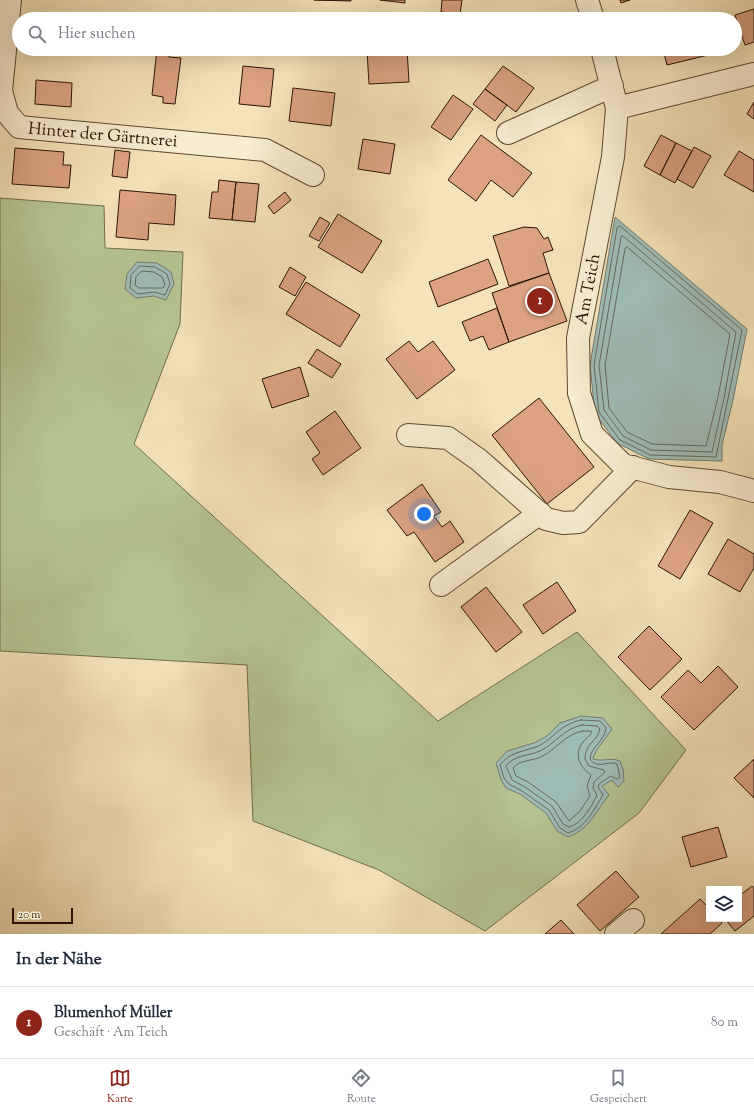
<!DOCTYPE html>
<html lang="de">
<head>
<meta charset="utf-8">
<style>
	:root { --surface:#fff; --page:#f6f6f7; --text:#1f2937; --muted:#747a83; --line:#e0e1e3; --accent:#8f2418 }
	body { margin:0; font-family:"Sorts Mill Goudy",serif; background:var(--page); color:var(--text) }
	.controls { position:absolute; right:12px; bottom:12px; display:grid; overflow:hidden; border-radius:0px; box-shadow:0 4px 16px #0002 }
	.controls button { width:36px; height:36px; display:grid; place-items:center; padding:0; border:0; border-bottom:1px solid var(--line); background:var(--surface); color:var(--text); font:20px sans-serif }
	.scale { position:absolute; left:12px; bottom:10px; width:61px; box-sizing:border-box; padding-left:4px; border:2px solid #2a1404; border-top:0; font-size:11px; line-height:14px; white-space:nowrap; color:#2a1404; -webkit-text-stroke:3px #f8ecd1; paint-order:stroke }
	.you { position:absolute; left:424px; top:514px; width:14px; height:14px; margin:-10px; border:3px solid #fff; border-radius:50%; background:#1a73e8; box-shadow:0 0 0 6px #1a73e833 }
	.badge { display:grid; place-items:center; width:26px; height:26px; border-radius:50%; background:var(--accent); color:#fff; font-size:13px; font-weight:700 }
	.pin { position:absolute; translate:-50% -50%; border:2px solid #fff; box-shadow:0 1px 4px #0006 }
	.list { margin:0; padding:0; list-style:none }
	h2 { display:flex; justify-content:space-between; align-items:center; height:52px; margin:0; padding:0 16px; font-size:17px }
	h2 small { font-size:13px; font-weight:400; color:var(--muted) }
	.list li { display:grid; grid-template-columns:26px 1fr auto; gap:12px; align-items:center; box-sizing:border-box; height:72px; padding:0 16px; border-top:1px solid var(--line) }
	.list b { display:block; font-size:15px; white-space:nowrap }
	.list p { margin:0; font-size:13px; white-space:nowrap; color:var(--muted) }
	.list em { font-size:13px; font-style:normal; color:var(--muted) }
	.icon { flex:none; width:22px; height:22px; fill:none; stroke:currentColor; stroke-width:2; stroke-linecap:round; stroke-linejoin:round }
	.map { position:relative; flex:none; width:754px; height:934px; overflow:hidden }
	.search { position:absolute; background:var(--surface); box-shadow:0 4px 16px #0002; left:12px; right:12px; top:12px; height:44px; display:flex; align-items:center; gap:10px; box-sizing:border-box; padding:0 14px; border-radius:22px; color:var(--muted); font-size:15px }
	.sheet { height:124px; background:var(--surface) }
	nav { display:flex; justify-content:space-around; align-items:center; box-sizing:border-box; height:56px; border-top:1px solid var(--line); background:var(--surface); font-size:11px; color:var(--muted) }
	nav a { display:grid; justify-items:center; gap:2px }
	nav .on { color:var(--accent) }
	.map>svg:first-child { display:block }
	.green { fill:#b6c493; stroke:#706c4c }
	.water { fill:#9ebcb6; stroke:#70796f }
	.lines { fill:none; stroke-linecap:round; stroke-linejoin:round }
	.shore { stroke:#64685d; stroke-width:1 }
	.building { fill:#dca282; stroke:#2a1404 }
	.minor-casing { stroke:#5c4831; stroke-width:24 }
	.minor { stroke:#f8ecd1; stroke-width:22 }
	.labels { text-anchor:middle; stroke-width:3; stroke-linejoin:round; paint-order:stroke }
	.street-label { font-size:17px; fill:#2a1404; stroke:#f8ecd1 }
</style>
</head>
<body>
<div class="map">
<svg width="754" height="934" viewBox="0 0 754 934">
	<rect width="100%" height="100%" fill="#f4e2b8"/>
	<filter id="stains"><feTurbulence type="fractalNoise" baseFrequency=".005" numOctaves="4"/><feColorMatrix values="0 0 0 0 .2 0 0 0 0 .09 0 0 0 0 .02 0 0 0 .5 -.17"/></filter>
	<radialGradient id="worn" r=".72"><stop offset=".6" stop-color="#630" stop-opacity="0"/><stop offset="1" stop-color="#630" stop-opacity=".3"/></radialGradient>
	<path class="green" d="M0,198L104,206L105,248L183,252L180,324L134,444L438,721L577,632L686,750L639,813L485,931L379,870L253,821L247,665L0,651Z"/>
	<path class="water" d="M615,217L747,329L733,400L722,445V461L649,459L617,443L595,414L590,365Z
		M137,262L157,263L171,272L174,284L166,300L154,296L136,298L125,289L127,274Z
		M581,716L603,718L612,729C606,739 595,749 593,759C603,762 610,757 620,761L623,769L624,781L618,787L612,780L602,786L609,795C596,811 589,830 568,837L557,831L546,813L520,794L506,788L501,780L496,763L507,751L534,743L547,736L560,723Z"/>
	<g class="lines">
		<path class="shore" d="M620,226L742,330L716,457L650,455L620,440L599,412L594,365L617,228Z
			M623,236L736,332L724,398L712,452L651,450L623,436L604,410L599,365L621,237Z
			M627,247L730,334L718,397L706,446L652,444L627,432L609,408L605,365L625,249Z
			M140,266L155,267L167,274L170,284L165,295L154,292L138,294L130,288L131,275Z
			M142,271L154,272L162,277L165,284L163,288H139L135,285L136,277Z
			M581,720L600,721L606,728C605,741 591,746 590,759C597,770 608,760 617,764L620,777L617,779L611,776L600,783L598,787L603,795C594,809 586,828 568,833L560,828L549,810L522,791L509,784L504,778L500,765C510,752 522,752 536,747C555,739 558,725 581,720Z
			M582,725L597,726L600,729C597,742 585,743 585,759L589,766L604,770L605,772L594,782L593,788L597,795C591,807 582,824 569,827L563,824L552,806L525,787L512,780L506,766C514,755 528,756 540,751C556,743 563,729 582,725Z
			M583,731H590L592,732C590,736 586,738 583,742C573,755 580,767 591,775L587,786L590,796L580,811L569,821L556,802L528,782L516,776L513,768C519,760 532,761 541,757C557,749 565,734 583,731Z"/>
	</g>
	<path class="building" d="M314,0H351V1Z
		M380,0H405V3Z
		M442,0H462L460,14L441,12Z
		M620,0H630L621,3Z
		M754,9V42L745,45L735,15Z
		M157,49L170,51L169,57L181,58L175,104L163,103V97L152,95Z
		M407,49L409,82L369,84L367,51Z
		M663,49H707L708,55L667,65Z
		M243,66L274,69L270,107L239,104Z
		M503,66L534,88L516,112L485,89Z
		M36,80L72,83L71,107L35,104Z
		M293,88L335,93L331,126L289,121Z
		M485,89L507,105L495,121L473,104Z
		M453,95L473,109L451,140L431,127Z
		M754,102V119L747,114Z
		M481,135L532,173L513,197L491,180L476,201L448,180Z
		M661,135L676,143L660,175L644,166Z
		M363,139L395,144L390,174L358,169Z
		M676,143L692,151L675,183L660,175Z
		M694,147L711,156L693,188L677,179Z
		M15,148L64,152L63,165H71L69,188L12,184Z
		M115,150L130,152L127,178L112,176Z
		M739,151L754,160V192L724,175Z
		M219,180L236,182L232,220L209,218L212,192H218Z
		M236,182L259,184L255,222L232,220Z
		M120,190L176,195L174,225L149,223L148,240L116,237Z
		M285,192L291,200L274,214L268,206Z
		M338,214L382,241L362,273L318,247Z
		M320,217L330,223L319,241L309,236Z
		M524,227L537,228L544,239L548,237L553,250L543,253L549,273L509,286L493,236Z
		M488,259L498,284L438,307L429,282Z
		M290,267L306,277L295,296L279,287Z
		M549,273L567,321L509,342L492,293Z
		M306,282L360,315L340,347L286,314Z
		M497,308L509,342L489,350L483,336L470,341L462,322Z
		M409,341L418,352L433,341L455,370L417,399L386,359Z
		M317,349L341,364L332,378L308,363Z
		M300,367L309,396L272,408L262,379Z
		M539,398L594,467L547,504L492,435Z
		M335,411L361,448L323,475L312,459L320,453L306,432Z
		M422,484L441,512L434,516L442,527L450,521L464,542L435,562L414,532L407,536L387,510Z
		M690,510L713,523L680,579L658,566Z
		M728,539L754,554V568L740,592L708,574Z
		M557,582L576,611L543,634L523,605Z
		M486,587L522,632L496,652L461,607Z
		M649,626L682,659L650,690L618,657Z
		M718,666L738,687L694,730L661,697L688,670L701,683Z
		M754,759V798L734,778Z
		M718,827L727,857L691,867L682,837Z
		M616,871L639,897L600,931L577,905Z
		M752,886L754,888V916L735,931L725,919H739V896Z
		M700,899L709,908V919H719L722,923L710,934H661Z
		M561,920L574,934H545Z"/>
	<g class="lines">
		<defs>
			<path id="minor" d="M10,0L1,91L7,113L19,127L265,150L313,175
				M587,0L593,19
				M602,49L617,108L613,157L578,338L579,393L592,434L623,465L669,477L720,482L754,491
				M617,108L754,74
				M508,133L612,86
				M408,435L448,438L479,460L546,519L563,523L579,522L633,467
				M441,585L540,513
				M616,934L633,920"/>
		</defs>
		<use href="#minor" class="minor-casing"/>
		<use href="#minor" class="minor"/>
	</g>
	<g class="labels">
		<g class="street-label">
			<text transform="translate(103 134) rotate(5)" y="6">Hinter der Gärtnerei</text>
			<text transform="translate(587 289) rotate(-79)" y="6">Am Teich</text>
		</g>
	</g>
	<rect width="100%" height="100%" filter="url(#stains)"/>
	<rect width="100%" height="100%" fill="url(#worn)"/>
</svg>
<div class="controls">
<button><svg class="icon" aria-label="layers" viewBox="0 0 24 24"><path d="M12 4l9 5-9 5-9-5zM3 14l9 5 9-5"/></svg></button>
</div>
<div class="scale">20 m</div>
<div class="you"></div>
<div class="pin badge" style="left:540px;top:301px">1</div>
<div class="search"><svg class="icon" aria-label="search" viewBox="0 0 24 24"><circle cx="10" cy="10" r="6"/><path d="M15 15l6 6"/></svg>Hier suchen</div>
</div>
<section class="sheet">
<h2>In der Nähe<small></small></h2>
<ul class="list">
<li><span class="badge">1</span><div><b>Blumenhof Müller</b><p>Geschäft · Am Teich</p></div><em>80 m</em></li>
</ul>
</section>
<nav>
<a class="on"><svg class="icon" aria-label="map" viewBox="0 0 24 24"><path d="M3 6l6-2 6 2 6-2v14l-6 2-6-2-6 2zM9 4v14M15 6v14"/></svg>Karte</a>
<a><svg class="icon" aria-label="directions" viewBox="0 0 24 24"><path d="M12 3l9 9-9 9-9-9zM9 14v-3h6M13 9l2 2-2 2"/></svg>Route</a>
<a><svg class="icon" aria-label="saved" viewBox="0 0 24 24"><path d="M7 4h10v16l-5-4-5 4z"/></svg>Gespeichert</a>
</nav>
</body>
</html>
